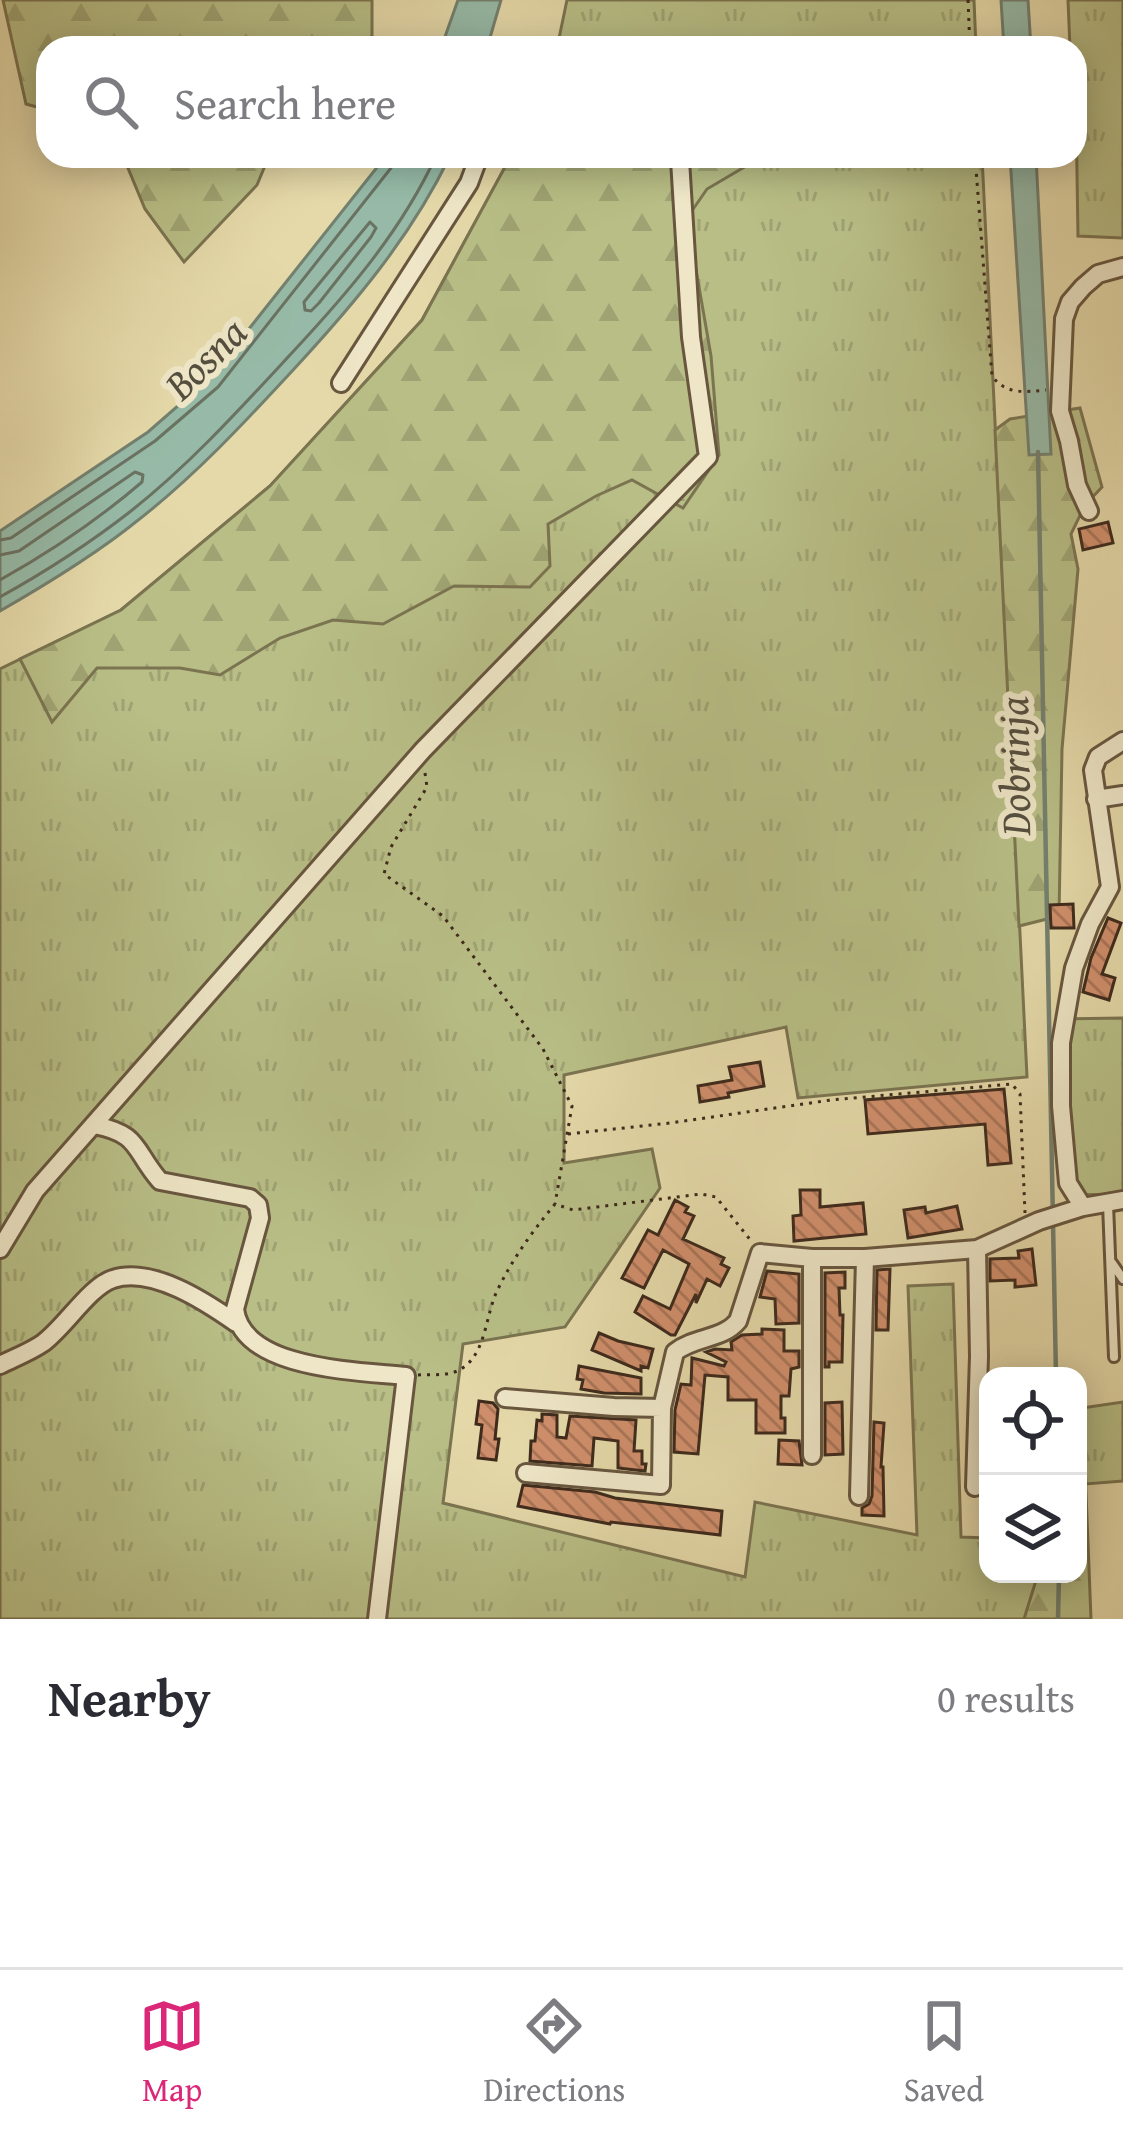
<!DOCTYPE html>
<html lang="en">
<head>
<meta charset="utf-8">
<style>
	:root { --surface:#fff; --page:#f2f2f3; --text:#2b2b33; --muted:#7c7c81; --line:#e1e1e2; --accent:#db2777 }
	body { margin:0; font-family:"Gentium Book Plus",serif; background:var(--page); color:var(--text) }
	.controls { position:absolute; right:36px; bottom:36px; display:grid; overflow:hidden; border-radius:24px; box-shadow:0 6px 30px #0003 }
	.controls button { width:108px; height:108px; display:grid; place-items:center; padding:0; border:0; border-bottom:3px solid var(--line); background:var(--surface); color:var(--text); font:60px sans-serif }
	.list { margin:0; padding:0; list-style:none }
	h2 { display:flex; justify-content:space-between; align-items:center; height:156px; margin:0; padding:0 48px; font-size:51px }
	h2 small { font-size:39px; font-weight:400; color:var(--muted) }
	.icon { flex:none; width:66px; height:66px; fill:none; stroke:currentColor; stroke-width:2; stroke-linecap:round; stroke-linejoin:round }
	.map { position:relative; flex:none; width:1123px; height:1619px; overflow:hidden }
	.search { position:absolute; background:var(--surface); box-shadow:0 6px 30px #0003; left:36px; right:36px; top:36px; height:132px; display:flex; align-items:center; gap:30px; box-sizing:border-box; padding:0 42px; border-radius:36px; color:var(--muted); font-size:45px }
	.sheet { height:348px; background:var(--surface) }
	nav { display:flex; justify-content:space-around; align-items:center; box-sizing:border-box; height:168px; border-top:3px solid var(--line); background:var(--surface); font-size:33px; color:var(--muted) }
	nav a { display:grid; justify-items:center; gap:6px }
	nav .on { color:var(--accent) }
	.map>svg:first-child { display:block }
	.grass { fill:url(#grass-tufts); stroke:#7b7451; stroke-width:3 }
	.forest { fill:url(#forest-firs); stroke:#7b7451; stroke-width:3 }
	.water { fill:#96baa7; stroke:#73806f; stroke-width:3 }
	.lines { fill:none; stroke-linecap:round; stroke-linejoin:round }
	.shore { stroke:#6a7262; stroke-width:3 }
	.stream { stroke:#73806f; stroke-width:4.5 }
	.building { fill:url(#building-back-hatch); stroke:#3e2a1c; stroke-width:3 }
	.service-casing { stroke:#68563f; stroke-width:14 }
	.minor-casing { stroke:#68563f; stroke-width:22 }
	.path { stroke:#3e2a1c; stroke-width:3; stroke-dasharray:3 6; stroke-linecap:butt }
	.service { stroke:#eee6c7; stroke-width:8 }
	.minor { stroke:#eee6c7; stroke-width:16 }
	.labels { text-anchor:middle; stroke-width:12; stroke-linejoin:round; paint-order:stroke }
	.water-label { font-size:42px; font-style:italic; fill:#544e3f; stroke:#eee6c7 }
</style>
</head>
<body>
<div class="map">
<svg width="1123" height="1619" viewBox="0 0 1123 1619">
	<defs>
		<pattern id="grass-tufts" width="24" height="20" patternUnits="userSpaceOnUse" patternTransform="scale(3)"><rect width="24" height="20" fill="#b8be86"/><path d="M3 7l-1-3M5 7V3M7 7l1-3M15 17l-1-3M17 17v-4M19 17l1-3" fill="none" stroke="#9fa373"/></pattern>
		<pattern id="forest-firs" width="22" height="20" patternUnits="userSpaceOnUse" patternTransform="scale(3)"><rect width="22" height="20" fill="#b8be86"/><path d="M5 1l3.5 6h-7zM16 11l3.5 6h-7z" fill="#9fa373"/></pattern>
		<pattern id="building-back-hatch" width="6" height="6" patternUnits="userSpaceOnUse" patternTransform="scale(3)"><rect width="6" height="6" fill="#d08f6c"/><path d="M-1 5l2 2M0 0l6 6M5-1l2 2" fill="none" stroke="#aa7558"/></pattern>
	</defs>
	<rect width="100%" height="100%" fill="#e5d9a9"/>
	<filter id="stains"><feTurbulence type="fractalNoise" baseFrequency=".00167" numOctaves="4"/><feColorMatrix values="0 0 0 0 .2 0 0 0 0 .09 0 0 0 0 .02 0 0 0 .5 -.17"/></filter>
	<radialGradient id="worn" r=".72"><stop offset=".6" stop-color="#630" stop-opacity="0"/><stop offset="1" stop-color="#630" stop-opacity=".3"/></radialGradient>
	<path class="grass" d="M567,0H974L976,48H557Z
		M1068,0H1123V238L1078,236L1075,48H1070Z
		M511,156H982L1027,1077L798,1098L786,1027L564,1075V1163L652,1149L660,1188L565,1327L463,1344L443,1503L745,1577L755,1502L917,1535L908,1286L953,1284L961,1537L988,1538V1574H1040L1030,1619H0V669L121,610L270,486L422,320Z
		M1123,1018V1194L1071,1195L1058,1019Z
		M1123,1402V1481L1086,1484L1082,1408Z"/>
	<path class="forest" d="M3,0H372V36L356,48H48V110L26,104Z
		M123,156H269L257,185L184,262L145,209Z
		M511,156H763L707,189L687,218L711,356L719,455L683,508L632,480L596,496L548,524L550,566L530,587L454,586L383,624L333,620L280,638L220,675L180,668H97L52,722L20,659L121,610L270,486L422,320Z
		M1080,408L1102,487L1085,505L1071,534L1078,569L1062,749L1059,916L1019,926L995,430L1010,419Z
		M1078,1391L1082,1392L1091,1619H1024L1038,1574H1078Z"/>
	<path class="water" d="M458,0H501L487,48H441Z
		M1001,0H1028L1031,48H1004Z
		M386,156H450C411,237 354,304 294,369C245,422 195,476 137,521C95,555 47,584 0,611V531L148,432L210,378Z
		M1010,156H1036L1051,454L1029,455Z"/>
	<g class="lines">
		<path class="shore" d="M370,222L376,228L371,237L319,303L311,311L305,310L304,302Z
			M0,540L11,538L155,441L218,387L391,168L394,156
			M0,555L19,551L135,472L143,475L142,482C99,519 50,552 0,580
			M0,597C45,572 90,543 131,511C189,465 239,410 289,356C346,295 401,232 436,156"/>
		<path class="stream" d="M1038,452L1056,1376
			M1058,1619L1059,1574"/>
	</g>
	<path class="building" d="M1108,522L1113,543L1083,550L1079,529Z
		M1073,904L1074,928H1051L1050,905Z
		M1108,918L1121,923L1102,974L1115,978L1109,1000L1083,992L1091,958Z
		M760,1062L764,1086L728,1093L729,1097L700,1102L698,1086L732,1080L729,1067Z
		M1004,1089L1011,1163L988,1165L985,1124L868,1134L865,1100Z
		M800,1190H820V1207L863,1203L866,1234L794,1241L793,1216L801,1215Z
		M675,1200L688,1207L685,1212L694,1216L683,1239L724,1258L721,1264L729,1268L720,1286L707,1279L696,1303V1294L675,1335H671L635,1312L643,1296L670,1309L689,1264L663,1250L644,1288L622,1278L648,1230L658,1235Z
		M957,1206L962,1229L908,1238L904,1210L925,1207L926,1213Z
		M1032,1249L1036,1285L1015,1287V1280L990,1281V1259L1019,1258L1018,1251Z
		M890,1269L888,1330H876L877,1270Z
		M767,1271L799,1274V1323L776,1324L775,1299L760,1297Z
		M845,1272V1288H839L840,1315H843L842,1362H829V1367H825V1273Z
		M762,1329L784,1330V1351H799V1367L791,1369L789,1396H781V1418H785V1433H756V1400H728V1377L705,1375L698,1454L674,1452L675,1410L681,1384L691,1385L692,1358L724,1366L726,1362L706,1352L715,1349L732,1350L731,1342L742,1335L762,1334Z
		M599,1333L618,1341L653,1349L648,1368L641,1366V1371L592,1350Z
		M579,1366L641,1378V1394L604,1393L581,1389L583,1380L577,1379Z
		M479,1401L493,1403L498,1409L495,1439H499L496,1460L478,1458L482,1425L476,1424Z
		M842,1402L843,1454L825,1455V1403Z
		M542,1414L557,1415V1437L566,1438L570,1416L636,1420L634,1451H642V1464H646L645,1471L618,1468V1441L594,1438L592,1466L530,1461L531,1441H535L537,1420L542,1421Z
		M874,1422L884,1423L881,1467H883L884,1516L862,1515V1508L869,1504L872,1496Z
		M779,1440L799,1441L802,1465L778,1464Z
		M523,1485L595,1492L615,1498L722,1511L720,1535L611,1522L610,1524L518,1506Z"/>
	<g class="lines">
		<defs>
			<path id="service" d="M1108,1204L1114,1357
				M1112,1263L1123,1279"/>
			<path id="minor" d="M341,383L469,183L479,156
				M1089,511L1077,485L1069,441L1060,411L1064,319L1070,302L1083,287L1098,274L1123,267
				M1096,799L1123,795
				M94,1125C141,1134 133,1150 160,1181L250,1198L258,1205L260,1218L235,1309C242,1370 359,1371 406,1376L377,1619
				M1083,1207L1068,1183L1061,1106V1043L1074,968L1090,924L1110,887L1093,770L1098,757L1123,741
				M0,1249L35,1191L423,750L708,457L691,337L680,160L677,156
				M812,1258V1455
				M0,1365C14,1358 30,1352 43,1343C65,1327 90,1286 113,1279C152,1266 206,1302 236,1323
				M505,1398L614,1407L662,1408
				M526,1473L661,1485L662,1408L675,1352C696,1336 722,1340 738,1321L760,1253L812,1258H865L977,1249L1039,1221L1083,1207L1123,1200
				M975,1487L979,1356L977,1249
				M859,1496L865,1258"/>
		</defs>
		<use href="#service" class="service-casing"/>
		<use href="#minor" class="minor-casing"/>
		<path class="path" d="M968,0L970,48
			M975,156L992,376C1006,395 1025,392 1046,390
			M425,773L427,787L391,847L384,874L443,916L543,1049L572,1106L555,1204
			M568,1134L670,1123L831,1100L1012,1084L1020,1094L1025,1213
			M418,1375C434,1374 451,1377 464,1367C486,1351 486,1314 497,1291C513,1258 532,1232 555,1204L573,1210L701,1194L716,1197L752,1242"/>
		<use href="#service" class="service"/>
		<use href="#minor" class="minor"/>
	</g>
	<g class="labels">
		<g class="water-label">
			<text transform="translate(205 358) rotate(-45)" y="15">Bosna</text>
			<text transform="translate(1014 766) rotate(-91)" y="15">Dobrinja</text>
		</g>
	</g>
	<rect width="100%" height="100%" filter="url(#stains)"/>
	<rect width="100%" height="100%" fill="url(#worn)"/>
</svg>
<div class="controls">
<button><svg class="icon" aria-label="locate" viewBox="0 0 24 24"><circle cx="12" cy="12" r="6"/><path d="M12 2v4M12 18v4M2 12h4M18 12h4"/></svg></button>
<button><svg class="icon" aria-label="layers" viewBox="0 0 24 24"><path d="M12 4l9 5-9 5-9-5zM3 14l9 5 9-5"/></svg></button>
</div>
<div class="search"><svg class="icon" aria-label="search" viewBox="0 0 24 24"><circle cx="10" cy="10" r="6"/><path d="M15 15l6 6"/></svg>Search here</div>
</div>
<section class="sheet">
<h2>Nearby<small>0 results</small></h2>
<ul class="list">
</ul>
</section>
<nav>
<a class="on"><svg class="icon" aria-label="map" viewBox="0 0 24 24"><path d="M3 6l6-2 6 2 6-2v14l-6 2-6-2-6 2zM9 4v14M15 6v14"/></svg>Map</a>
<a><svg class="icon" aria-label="directions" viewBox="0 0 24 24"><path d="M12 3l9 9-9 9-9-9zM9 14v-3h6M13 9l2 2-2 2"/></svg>Directions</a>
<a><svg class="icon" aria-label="saved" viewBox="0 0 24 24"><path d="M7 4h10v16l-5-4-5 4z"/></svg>Saved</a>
</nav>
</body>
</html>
